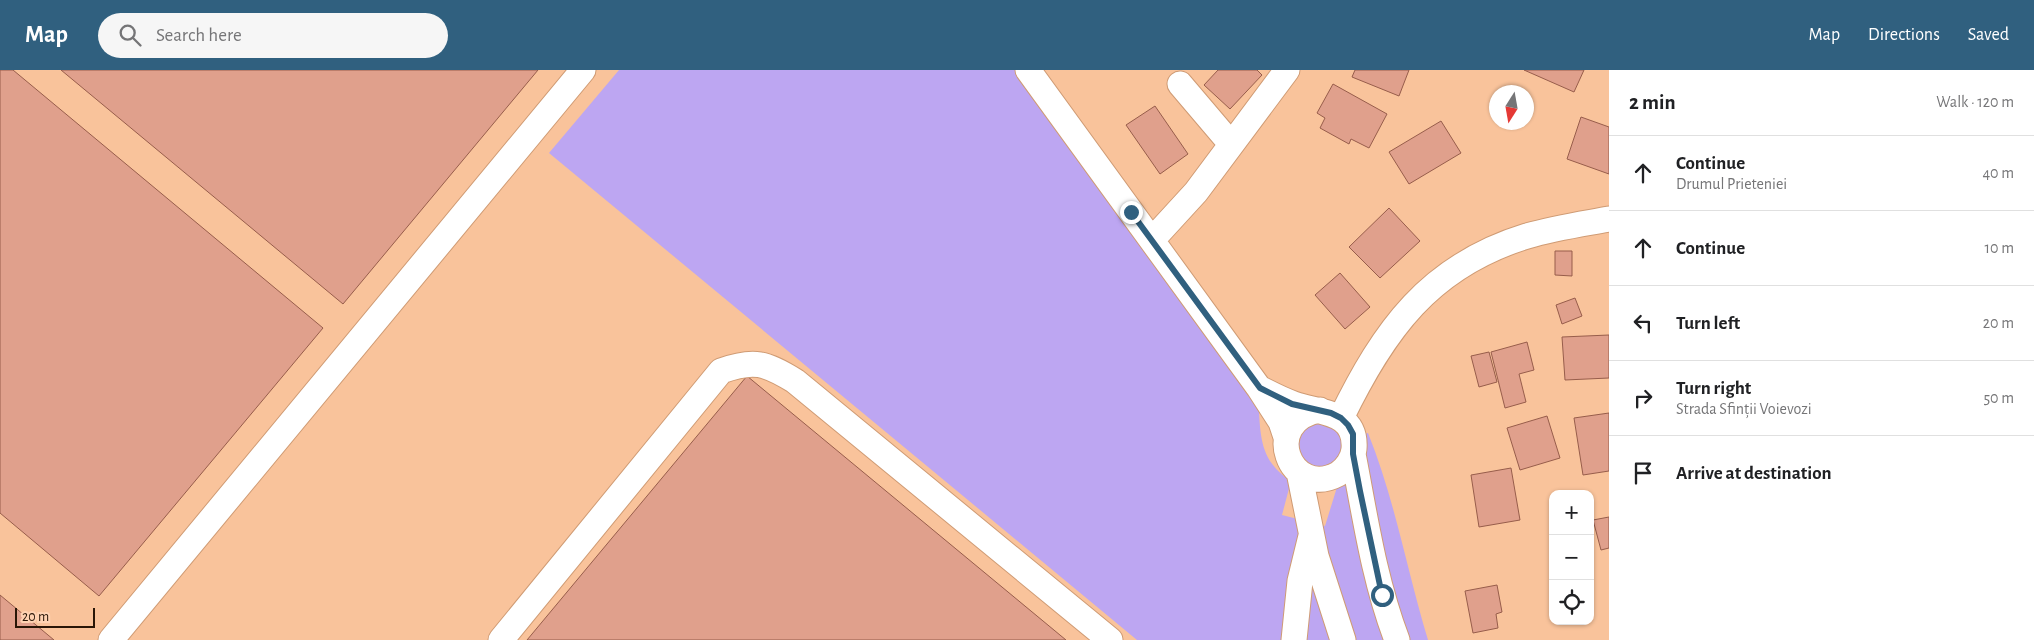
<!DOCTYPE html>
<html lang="en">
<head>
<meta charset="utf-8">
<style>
	:root { --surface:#fff; --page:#f6f6f6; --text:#202124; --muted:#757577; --line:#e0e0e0; --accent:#30607f }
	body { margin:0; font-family:"Alegreya Sans",sans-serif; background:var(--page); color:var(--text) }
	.controls { position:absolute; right:15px; bottom:15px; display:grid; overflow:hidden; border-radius:10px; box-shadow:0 1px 4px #0004 }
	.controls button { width:45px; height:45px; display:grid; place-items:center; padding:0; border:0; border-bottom:1px solid var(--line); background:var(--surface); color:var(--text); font:25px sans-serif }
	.compass { position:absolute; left:1489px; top:15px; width:45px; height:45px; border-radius:50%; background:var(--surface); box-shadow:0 1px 4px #0004; rotate:191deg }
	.scale { position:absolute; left:15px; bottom:12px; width:80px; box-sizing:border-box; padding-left:5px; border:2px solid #291607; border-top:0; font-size:14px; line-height:18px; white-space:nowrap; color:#291607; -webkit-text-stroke:4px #ffd3b3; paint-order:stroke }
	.stop { position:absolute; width:15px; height:15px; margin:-11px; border:4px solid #30607f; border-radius:50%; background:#fff }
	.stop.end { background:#30607f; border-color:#fff; box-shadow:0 1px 5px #0008 }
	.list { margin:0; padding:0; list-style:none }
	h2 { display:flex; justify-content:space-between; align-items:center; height:65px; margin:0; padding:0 20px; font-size:21px }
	h2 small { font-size:16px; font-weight:400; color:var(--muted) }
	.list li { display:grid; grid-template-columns:32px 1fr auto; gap:15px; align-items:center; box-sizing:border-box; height:75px; padding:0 20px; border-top:1px solid var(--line) }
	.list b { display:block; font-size:19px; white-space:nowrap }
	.list p { margin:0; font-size:16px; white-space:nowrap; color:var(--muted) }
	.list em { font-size:16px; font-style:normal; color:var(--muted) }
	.icon { flex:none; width:28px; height:28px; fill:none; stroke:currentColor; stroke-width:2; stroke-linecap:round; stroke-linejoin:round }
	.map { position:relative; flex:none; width:1609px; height:570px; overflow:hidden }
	header { display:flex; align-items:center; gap:30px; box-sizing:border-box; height:70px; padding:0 25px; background:var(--accent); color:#fff }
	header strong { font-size:24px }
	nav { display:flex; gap:28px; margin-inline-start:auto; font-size:18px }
	.search { width:350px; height:45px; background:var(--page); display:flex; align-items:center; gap:12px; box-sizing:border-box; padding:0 18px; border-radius:28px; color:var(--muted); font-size:19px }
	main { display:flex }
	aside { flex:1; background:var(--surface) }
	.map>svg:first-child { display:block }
	.green { fill:#bda6f2 }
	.building { fill:#e0a08c; stroke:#975d4b }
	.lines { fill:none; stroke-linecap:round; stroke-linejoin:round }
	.minor-casing { stroke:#cf9b74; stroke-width:27 }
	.minor { stroke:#fff; stroke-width:25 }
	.route { stroke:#30607f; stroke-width:6 }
</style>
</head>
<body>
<header>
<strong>Map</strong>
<div class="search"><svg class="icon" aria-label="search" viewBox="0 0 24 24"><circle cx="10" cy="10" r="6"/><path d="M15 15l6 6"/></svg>Search here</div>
<nav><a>Map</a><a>Directions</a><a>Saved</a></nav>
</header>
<main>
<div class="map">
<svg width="1609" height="570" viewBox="0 0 1609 570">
	<rect width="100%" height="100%" fill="#f9c39b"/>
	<path class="green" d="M619,0H1015L1258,329C1261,364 1258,390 1291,411L1282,445L1325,456L1338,414L1364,364L1368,363C1395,430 1407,501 1428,570H1137L549,83Z
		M1298 375a22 22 0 1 1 44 0a22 22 0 1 1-44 0Z"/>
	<path class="building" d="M0,0H13L323,258L99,526L0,443Z
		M61,0H538L343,234Z
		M1218,0H1257L1262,5L1230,39L1204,15Z
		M1355,0H1409L1399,26L1352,7Z
		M1524,0H1584L1574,22Z
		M1333,14L1387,44L1369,78L1351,69L1349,74L1320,58L1325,48L1317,43Z
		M1155,36L1188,84L1160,104L1126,55Z
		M1581,47L1609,57V104L1567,89Z
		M1441,51L1461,83L1409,114L1389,82Z
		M1389,138L1420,171L1380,208L1349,177Z
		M1555,181H1572V206L1555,205Z
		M1340,203L1370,237L1345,259L1315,225Z
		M1575,228L1582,246L1562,254L1556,235Z
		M1609,265V308L1565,310L1562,267Z
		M1527,272L1534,300L1519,304L1526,332L1505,338L1491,282Z
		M1489,282L1497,312L1479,317L1471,286Z
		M747,306L1066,570H527Z
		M1609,343V401L1583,405L1574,348Z
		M1547,346L1560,388L1520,400L1507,358Z
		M1511,398L1520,450L1479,457L1471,405Z
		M1609,447V478L1601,480L1593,450Z
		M1497,515L1502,542L1496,544L1498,558L1473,563L1465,521Z
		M0,525L54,570H0Z"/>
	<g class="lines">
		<defs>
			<path id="minor" d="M1028,0L1259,318L1281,352L1286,367
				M1180,14L1231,74
				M1152,170L1196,122L1287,0
				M1259,318C1271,324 1282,330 1294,334C1320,343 1357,341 1354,379C1353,389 1346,399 1338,404C1290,430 1259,351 1320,340
				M1341,348C1384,260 1429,196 1527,166C1554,158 1582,154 1609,149
				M1353,384C1365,446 1374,510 1397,570
				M1299,402L1316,486L1343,570
				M111,570L583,0
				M501,570L721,301C754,289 766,293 795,311L1110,570
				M1294,570L1300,511L1311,466"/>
		</defs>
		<use href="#minor" class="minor-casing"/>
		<use href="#minor" class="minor"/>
	</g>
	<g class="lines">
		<path class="route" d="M1131,142L1260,318L1292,334L1331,343L1341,348L1348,355L1353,364V384L1360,421L1382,525"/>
	</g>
</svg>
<div class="controls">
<button>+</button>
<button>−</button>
<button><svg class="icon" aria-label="locate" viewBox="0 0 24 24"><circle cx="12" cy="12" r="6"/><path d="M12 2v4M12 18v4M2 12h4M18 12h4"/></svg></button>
</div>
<svg class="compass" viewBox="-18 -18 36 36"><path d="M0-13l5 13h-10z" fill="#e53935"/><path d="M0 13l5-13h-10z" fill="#757577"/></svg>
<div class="scale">20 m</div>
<div class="stop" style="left:1382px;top:525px"></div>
<div class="stop end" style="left:1131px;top:142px"></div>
</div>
<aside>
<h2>2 min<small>Walk · 120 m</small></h2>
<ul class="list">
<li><svg class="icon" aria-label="ahead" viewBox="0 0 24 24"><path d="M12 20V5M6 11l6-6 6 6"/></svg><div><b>Continue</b><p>Drumul Prieteniei</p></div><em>40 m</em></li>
<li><svg class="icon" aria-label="ahead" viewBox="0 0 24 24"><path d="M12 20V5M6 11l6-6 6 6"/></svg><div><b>Continue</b></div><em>10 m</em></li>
<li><svg class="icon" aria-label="left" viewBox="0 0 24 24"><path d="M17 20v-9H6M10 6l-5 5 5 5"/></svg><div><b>Turn left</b></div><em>20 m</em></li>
<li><svg class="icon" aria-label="right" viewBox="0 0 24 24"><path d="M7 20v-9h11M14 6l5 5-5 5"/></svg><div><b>Turn right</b><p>Strada Sfinții Voievozi</p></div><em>50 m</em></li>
<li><svg class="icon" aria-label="arrive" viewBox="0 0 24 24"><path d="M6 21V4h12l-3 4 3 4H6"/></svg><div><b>Arrive at destination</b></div></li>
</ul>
</aside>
</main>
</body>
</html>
